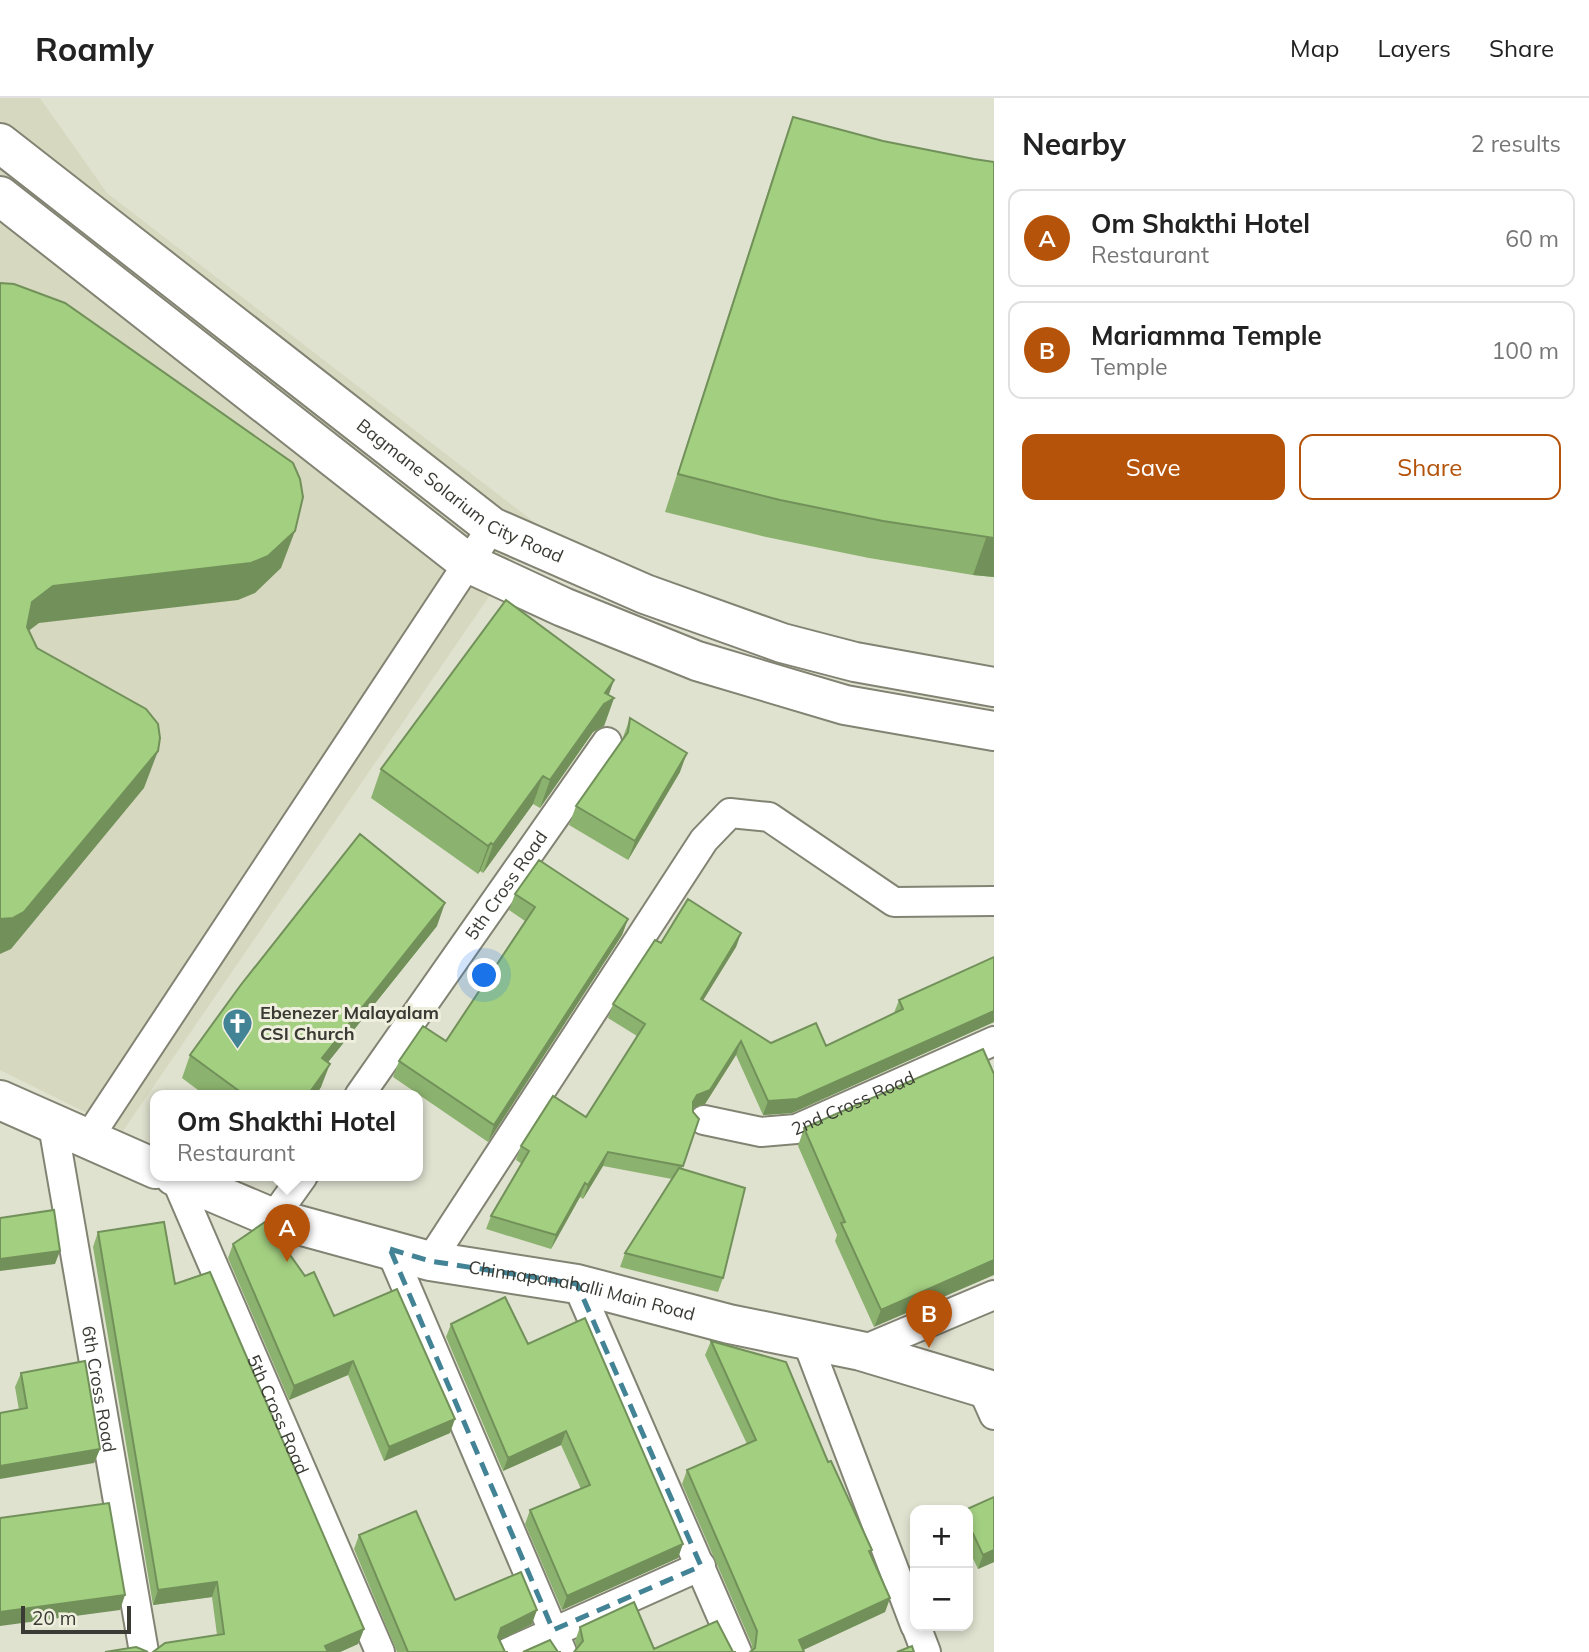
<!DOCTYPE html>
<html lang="en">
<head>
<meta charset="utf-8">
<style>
	:root { --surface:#fff; --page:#f6f6f6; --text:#222; --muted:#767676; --line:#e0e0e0; --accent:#b45309 }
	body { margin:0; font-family:Mulish,sans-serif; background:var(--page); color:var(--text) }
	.controls { position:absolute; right:21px; bottom:21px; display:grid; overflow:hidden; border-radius:14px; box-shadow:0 4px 10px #0003 }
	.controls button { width:63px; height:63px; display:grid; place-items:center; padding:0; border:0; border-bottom:2px solid var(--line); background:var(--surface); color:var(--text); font:35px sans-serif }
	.scale { position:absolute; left:21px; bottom:18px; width:110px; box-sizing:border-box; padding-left:7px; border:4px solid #3a3b34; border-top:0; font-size:19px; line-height:24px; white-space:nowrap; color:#3a3b34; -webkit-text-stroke:5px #eeefdd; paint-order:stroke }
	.you { position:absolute; left:485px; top:878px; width:24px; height:24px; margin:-18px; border:5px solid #fff; border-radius:50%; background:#1a73e8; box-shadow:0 0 0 10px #1a73e833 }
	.badge { display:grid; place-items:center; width:46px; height:46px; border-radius:50%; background:var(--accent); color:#fff; font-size:23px; font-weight:700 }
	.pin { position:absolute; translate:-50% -58px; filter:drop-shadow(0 2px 4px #0008) }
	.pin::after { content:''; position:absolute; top:37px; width:24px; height:21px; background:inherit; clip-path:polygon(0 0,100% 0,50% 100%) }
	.popup { position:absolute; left:150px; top:992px; width:273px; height:91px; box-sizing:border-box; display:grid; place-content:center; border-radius:14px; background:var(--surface); filter:drop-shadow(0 2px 5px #0005); font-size:23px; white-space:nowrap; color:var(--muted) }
	.popup b { font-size:26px; color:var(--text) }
	.popup::after { content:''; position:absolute; left:50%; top:100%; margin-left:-14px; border:14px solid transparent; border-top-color:var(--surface) }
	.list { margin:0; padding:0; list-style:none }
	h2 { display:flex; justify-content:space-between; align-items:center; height:91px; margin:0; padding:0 28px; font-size:30px }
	h2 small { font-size:23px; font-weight:400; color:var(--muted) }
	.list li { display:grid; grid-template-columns:46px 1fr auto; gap:21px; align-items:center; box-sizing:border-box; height:98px; margin:0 14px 14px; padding:0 14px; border:2px solid var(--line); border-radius:14px }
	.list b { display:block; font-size:26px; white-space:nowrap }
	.list p { margin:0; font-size:23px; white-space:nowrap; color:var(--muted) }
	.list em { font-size:23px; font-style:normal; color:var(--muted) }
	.actions { display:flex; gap:14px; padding:21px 28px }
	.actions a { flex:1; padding:16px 0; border:2px solid var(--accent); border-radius:14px; text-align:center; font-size:24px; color:var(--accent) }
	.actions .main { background:var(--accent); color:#fff }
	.map { position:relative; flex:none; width:994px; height:1554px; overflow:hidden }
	header { display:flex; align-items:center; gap:42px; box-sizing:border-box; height:98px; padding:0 35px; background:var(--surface); border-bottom:2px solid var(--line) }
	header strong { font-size:33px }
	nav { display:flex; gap:38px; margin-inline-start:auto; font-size:24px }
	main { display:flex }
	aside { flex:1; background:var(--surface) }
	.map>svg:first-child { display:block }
	.built { fill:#d6d8bf }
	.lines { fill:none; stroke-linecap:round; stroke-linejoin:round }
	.street-casing { stroke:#828373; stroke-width:32 }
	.secondary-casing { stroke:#828373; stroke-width:42 }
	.street { stroke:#fff; stroke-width:28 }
	.secondary { stroke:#fff; stroke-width:38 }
	.wall { fill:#8cb26f }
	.shaded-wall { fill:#72915a }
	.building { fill:#a3cf81; stroke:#72915a; stroke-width:2 }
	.marked { fill:none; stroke:#438396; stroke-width:5; stroke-dasharray:14 9; stroke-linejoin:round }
	.labels { text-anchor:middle; stroke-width:6; stroke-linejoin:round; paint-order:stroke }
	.street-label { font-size:18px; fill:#3a3b34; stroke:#eeefdd }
	.poi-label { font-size:18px; font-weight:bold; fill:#3a3b34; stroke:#eeefdd; text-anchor:start }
</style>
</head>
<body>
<header>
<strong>Roamly</strong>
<nav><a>Map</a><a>Layers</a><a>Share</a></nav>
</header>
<main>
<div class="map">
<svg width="994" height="1554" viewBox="0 0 994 1554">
	<rect width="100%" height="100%" fill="#e0e2d0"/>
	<path class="built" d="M0,0H40L107,95L538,427L123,1033L0,972Z"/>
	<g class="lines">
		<defs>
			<g id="street">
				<path id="s1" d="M359,998L607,644"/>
				<path id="s2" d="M704,1022L761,1034L796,1031L994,943"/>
				<path id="s3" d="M53,1027L144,1554"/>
				<path d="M87,1042L492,429"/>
				<path id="s4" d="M175,1079L380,1554"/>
				<path d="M273,1120L303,1078"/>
				<path d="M390,1151L562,1554"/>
				<path d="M430,1163L704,742L730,715L769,719L894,804L994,803"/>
				<path d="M577,1186L737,1554"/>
				<path d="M807,1243L915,1527"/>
				<path d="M861,1253L994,1197"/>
				<path d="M982,1290L994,1317"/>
				<path d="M916,1528L926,1554"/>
				<path d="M509,1554L701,1468"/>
			</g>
			<g id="secondary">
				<path id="s5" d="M0,45L492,429L645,496L782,545L855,564L994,589"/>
				<path d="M0,98L468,465L563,509L697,563L845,607L994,633"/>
				<path d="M0,1002L156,1071"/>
				<path id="s6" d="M174,1078L273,1120L430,1163L577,1186L729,1226L861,1253L994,1293"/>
			</g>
		</defs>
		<use href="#street" class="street-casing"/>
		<use href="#secondary" class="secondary-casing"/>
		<use href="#street" class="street"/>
		<use href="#secondary" class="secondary"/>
	</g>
	<path class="wall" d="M793,19L883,43L974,61L994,64V479L973,477L869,460L766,439L665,414L780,56Z
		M609,597L614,600L604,628L593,634L540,710L533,706L483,775L480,773L478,776L371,700L381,671Z
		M630,620L680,674L628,762L569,727L576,708L622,642Z
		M515,796L628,821L622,837L488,1044L393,979L399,963L446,943L525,823L509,812Z
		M437,828L328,964L321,989L315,998H206L182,980L190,957Z
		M741,835L736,849L703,902L771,945L826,948L894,915L899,902L994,859V858V924L792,1015L763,1017L736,957L705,1006L693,1010V1014L699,1021L682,1070L723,1180L718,1194L620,1169L625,1155L672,1081L603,1068L583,1101L580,1099L551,1151L486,1131L491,1118L522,1066L516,1062L521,1048L586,1019L637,938L608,920L613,906L661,845Z
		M994,976L874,1229L835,1143L837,1137L798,1048L804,1030Z
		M98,1134L175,1186L364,1531L358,1546L340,1554H153L217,1537L212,1499L153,1507L93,1149Z
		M233,1146L334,1218L450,1335L384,1363L348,1277L289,1302L228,1160Z
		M451,1226L528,1246L678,1460L562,1512L525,1426L530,1412L581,1391L561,1347L503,1373L446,1239Z
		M711,1243L828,1364L890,1500L885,1514L803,1552L751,1553L752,1547L682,1386L687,1372L747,1346L705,1257Z
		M21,1275L100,1351L94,1365L19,1312L15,1289Z
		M968,1412L994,1464L978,1471L968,1450Z
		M359,1437L455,1502L532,1526L499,1542L505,1554H508H397L354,1451Z
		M580,1529L654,1551L733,1554L577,1551L575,1543Z"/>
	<path class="shaded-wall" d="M295,433L281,470L255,495L238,502L39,525L18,541L32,504L53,488Z
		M986,440H994V479L973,477Z
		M614,582L606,605L614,600L604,628L593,634L540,710L550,682L605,595Z
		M158,653L144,690L11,851L0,856V821Z
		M687,655L680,674L628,762L635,743Z
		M543,678L533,706L483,775L493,747Z
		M491,745L480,773L478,776L488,748Z
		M445,805L437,828L313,983L322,960Z
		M628,821L622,837L488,1044L494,1027Z
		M741,835L736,849L696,914L701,901Z
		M994,913V924L792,1015L763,1017L768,1003Z
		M741,943L736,957L705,1006L692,1010L693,1004L697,997Z
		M330,966L321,989L315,998H307Z
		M608,1054L603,1068L583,1101L588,1087Z
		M585,1085L580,1099L551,1151L556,1137Z
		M60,1153L55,1166L0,1173V1161Z
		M994,1162V1177L874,1229L881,1212Z
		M353,1263L348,1277L289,1302L294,1288Z
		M455,1321L450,1335L384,1363L389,1349Z
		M566,1333L561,1347L503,1373L508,1360Z
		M100,1351L94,1365L0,1381V1368Z
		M683,1446L678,1460L562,1512L567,1498Z
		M994,1452V1464L978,1471L983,1457Z
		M217,1484L212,1499L153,1507L158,1492Z
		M125,1497L120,1512L0,1528V1514Z
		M890,1500L885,1514L799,1554V1542Z
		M537,1512L532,1526L496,1544L501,1530Z
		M364,1531L358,1546L340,1554H323L325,1548Z"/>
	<path class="building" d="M793,19L883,43L974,61L994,64V440L883,423L780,402L678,376Z
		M0,185L14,186L65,205L293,365L300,381L303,399L295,433L268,458L251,465L53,488L32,504L27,529L37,550L146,611L158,626L160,640L158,653L24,814L13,820L0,821Z
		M506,502L614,582L605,595L614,600L604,606L550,682L543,678L493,747L491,745L488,748L381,671Z
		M630,620L687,655L635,743L576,708L628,634Z
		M360,736L445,805L322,960L330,966L307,998H246L190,957L240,888Z
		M539,762L628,821L494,1027L399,963L423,928L446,943L535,809L515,796Z
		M688,801L741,835L701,901L771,945L816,925L826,948L903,911L899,902L994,859V913L797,1001L768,1003L741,943L710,992L697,997L693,1004V1014L699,1021L683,1068L608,1054L588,1087L585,1085L556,1137L491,1118L529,1053L521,1048L553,998L586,1019L645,926L613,906L655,842L661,845Z
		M983,951L994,976V1162L881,1212L841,1125L845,1124L804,1030Z
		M679,1070L745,1090L723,1180L625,1155Z
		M54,1112L60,1153L0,1161V1120Z
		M164,1124L175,1186L210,1174L364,1531L325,1548L328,1554H153L165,1545L224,1536L217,1484L158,1492L98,1134Z
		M265,1124L268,1126L305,1178L314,1174L334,1218L397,1191L455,1321L389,1349L353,1263L294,1288L233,1146Z
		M505,1199L528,1246L585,1220L683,1446L567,1498L530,1412L590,1387L566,1333L508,1360L451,1226Z
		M711,1243L786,1264L828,1364L831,1363L872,1452L869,1453L890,1500L799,1542L804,1554H750L755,1550L757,1533L687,1372L756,1342Z
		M85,1263L100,1351L0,1368V1315L27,1310L21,1275Z
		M994,1399V1452L983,1457L968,1425V1412H965Z
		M109,1405L125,1497L0,1514V1420Z
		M416,1413L455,1502L521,1474L537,1512L501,1530L498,1539L505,1554H508H408L359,1437Z
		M634,1504L654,1551L717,1523L733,1554H736H574L583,1543L580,1529Z
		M550,1542L558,1554H561H523Z
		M912,1548L914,1554H897Z
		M136,1549L148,1554H105Z"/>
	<path class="marked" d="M390,1151L430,1163L577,1186L701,1468L553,1532Z"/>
	<defs>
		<symbol id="church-pin" viewBox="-11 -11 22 30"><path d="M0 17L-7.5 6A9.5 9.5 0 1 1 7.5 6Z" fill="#438396" stroke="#eeefdd"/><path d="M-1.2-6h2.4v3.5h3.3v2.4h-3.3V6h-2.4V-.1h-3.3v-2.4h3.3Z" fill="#fff"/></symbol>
	</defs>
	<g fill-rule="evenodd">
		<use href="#church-pin" x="220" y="908" width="35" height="47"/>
	</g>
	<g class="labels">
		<g class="street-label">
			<text dy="6" stroke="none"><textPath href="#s5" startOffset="578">Bagmane Solarium City Road</textPath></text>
			<text dy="6" stroke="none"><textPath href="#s1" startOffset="257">5th Cross Road</textPath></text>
			<text dy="6" stroke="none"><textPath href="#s2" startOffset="156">2nd Cross Road</textPath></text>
			<text dy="6" stroke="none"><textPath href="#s6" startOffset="425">Chinnapanahalli Main Road</textPath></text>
			<text dy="6" stroke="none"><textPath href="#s3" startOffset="268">6th Cross Road</textPath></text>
			<text dy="6" stroke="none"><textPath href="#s4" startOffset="259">5th Cross Road</textPath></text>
		</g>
		<g class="poi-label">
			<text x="260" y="921">Ebenezer Malayalam<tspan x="260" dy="21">CSI Church</tspan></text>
		</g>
	</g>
</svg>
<div class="controls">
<button>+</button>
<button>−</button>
</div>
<div class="scale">20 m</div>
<div class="you"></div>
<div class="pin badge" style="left:287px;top:1164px">A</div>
<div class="popup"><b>Om Shakthi Hotel</b>Restaurant</div>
<div class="pin badge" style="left:929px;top:1250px">B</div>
</div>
<aside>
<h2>Nearby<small>2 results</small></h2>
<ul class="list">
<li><span class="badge">A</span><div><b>Om Shakthi Hotel</b><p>Restaurant</p></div><em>60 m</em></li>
<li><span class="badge">B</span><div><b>Mariamma Temple</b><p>Temple</p></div><em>100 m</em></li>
</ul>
<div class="actions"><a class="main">Save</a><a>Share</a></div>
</aside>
</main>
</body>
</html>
